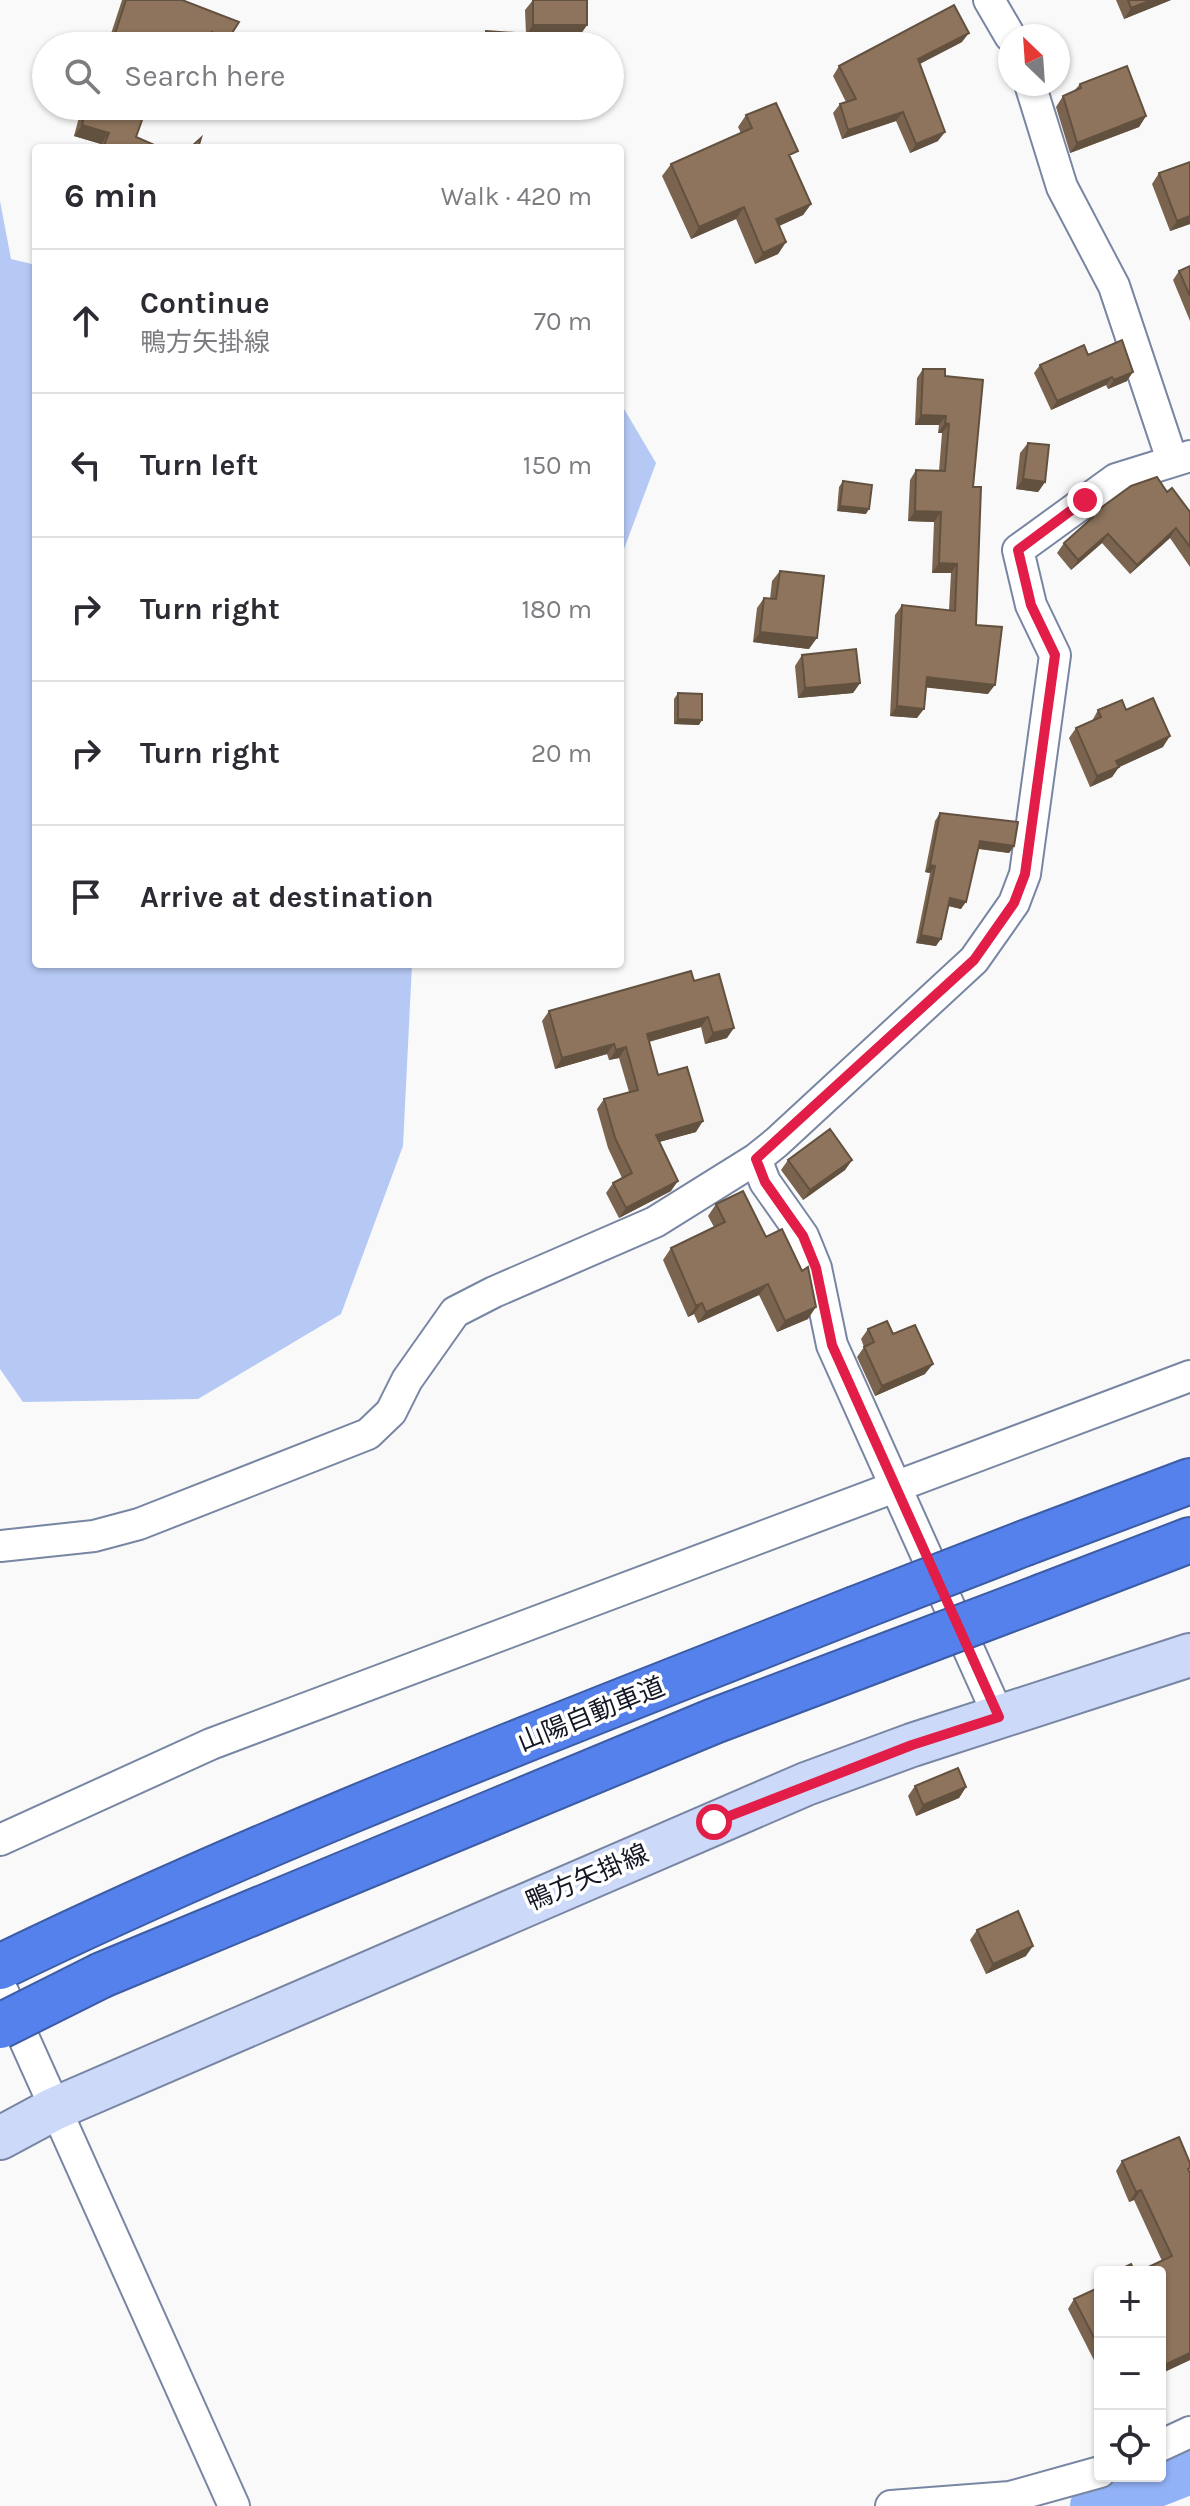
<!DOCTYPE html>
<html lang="en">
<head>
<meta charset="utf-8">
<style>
	:root { --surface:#fff; --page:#f7f7f7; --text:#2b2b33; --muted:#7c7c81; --line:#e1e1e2 }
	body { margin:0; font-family:Karla,"Noto Sans JP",sans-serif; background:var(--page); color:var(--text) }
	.controls { position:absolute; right:24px; bottom:24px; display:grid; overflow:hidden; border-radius:8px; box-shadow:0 2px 6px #0004 }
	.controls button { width:72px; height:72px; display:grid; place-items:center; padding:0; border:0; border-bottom:2px solid var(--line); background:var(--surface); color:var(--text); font:40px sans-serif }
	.compass { position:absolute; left:998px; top:24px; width:72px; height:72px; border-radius:50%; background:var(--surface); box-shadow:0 2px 6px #0004; rotate:335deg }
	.stop { position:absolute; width:24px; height:24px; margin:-18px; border:6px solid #e11d48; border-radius:50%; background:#fff }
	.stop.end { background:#e11d48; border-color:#fff; box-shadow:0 2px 8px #0008 }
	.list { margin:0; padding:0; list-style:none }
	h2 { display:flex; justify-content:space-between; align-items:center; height:104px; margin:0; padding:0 32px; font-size:34px }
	h2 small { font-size:26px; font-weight:400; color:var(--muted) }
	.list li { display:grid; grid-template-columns:52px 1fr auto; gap:24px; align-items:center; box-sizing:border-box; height:144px; padding:0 32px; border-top:2px solid var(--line) }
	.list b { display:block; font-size:30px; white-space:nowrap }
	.list p { margin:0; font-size:26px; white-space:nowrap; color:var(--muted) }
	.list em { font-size:26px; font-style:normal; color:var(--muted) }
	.icon { flex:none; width:44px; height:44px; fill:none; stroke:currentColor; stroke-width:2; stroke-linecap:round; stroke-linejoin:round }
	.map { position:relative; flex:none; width:1190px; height:2506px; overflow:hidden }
	.search { position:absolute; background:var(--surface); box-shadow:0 2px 6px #0004; left:32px; top:32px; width:592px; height:88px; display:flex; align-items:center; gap:20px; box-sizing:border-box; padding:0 28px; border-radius:44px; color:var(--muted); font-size:30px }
	.panel { position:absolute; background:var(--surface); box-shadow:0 2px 6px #0004; left:32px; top:144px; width:592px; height:824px; border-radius:8px }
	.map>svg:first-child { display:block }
	.green { fill:#b5c9f4 }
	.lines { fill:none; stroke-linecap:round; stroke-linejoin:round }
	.river { stroke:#92b2f7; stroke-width:50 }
	.minor-casing { stroke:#7886a3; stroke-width:34 }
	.secondary-casing { stroke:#7886a3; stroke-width:46 }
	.motorway-casing { stroke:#3d5ca6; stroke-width:48 }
	.minor { stroke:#fff; stroke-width:30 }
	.secondary { stroke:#ccd9f9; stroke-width:42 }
	.motorway { stroke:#5481ec; stroke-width:44 }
	.motorway-bridge-casing { stroke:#3d5ca6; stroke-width:48; stroke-linecap:butt }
	.motorway-bridge { stroke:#5481ec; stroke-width:44 }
	.wall { fill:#7a644f }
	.shaded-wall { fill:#635140 }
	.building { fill:#8e745c; stroke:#635140; stroke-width:2 }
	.route { stroke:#e11d48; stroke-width:10 }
	.labels { text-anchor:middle; stroke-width:7; stroke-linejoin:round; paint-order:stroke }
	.street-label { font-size:26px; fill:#131824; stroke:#fff }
</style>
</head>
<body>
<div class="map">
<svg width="1190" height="2506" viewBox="0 0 1190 2506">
	<rect width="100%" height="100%" fill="#f9f9f9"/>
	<path class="green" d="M0,201L11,259L36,265V964H412L403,1146L341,1314L198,1399L23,1402L0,1369Z
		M620,402L656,463L620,560Z"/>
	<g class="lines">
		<path class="river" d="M1095,2506L1190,2469"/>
		<defs>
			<path id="minor" d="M989,0L1010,36
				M1030,84L1062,187L1114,286L1172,460
				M756,1159L765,1182L803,1236L816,1268L832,1345L999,1717
				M0,1546L94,1536L139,1524L368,1434L391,1412L407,1380L455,1312L494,1292L655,1222L756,1159L777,1142L974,960L1014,903L1025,874L1055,655L1031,605L1018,550L1116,479L1190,456
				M0,1840L211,1744L1190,1376
				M0,1985L234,2506
				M1160,2446L1190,2432
				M891,2506L1010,2497L1100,2472"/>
			<path id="secondary" d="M0,2138L54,2109L806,1784L912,1745L1190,1655"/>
			<path id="motorway" d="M1025,1543L1190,1481
				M1044,1596L1190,1540
				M0,1967C278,1832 568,1723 855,1609
				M102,1975L714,1721L875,1660"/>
		</defs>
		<use href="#minor" class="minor-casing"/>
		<use href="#secondary" class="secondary-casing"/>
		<use href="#motorway" class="motorway-casing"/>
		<use href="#minor" class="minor"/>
		<use href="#secondary" class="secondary"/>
		<use href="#motorway" class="motorway"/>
		<defs>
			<path id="motorway-bridge" d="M855,1609L1025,1543
				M875,1660L1044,1596
				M0,2026L102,1975"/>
		</defs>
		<use href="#motorway-bridge" class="motorway-bridge-casing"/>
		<use href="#motorway-bridge" class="motorway-bridge"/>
	</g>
	<path class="wall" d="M122,0H182L239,22L224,46H210L207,44L206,46H107Z
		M533,0L587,25L580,35H539L543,46H480V40L486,31L526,34L525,10Z
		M1116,0H1171L1124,19Z
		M962,42L920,64L938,141L910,153L896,121L842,139L833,113L840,104L846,102L833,76L839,66Z
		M1080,84L1146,116L1139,127L1070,153L1056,107L1063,96L1074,91Z
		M82,106H147L136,137L161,148H100L101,144L74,136Z
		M746,115L792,160L811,204L803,215L779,226L786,242L778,254L755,264L736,219L691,239L662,176L671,164L741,133L738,127Z
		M1190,162V224L1170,231L1152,184L1159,173Z
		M1190,266V321L1173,280L1179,271Z
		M1088,355L1127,381L1108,389L1106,385L1051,410L1034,373L1040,365Z
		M923,369L945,376L973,487L976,625L988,694L926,687L917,718L890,716L895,615L902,605L949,610L951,573H932L934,522L908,521L910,480L916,470L939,471L942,433H938L939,425H915L917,378Z
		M1028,443L1045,482L1038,492L1016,489L1020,453Z
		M843,481L866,514L837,511L839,487Z
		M1167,492L1190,512V567L1170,538L1130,574L1102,543L1071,570L1057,553L1064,543L1085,525L1091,515Z
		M780,571L809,649L753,642L757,608L764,598L770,599L772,581Z
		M802,655L860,683L853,693L798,698L795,666Z
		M678,693L699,725L674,724V699Z
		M1098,710H1126L1163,747L1119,767L1112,777L1090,787L1069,738L1076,728L1092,721Z
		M940,813L1014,846L1009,853L978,849L961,909L948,906L936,946L916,943L930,873L925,872L935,821Z
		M694,981L727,1038L705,1044L701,1027L649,1042L658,1075L696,1132L659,1142L671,1191L619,1218L606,1193L613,1183L622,1178L608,1148L597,1109L604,1099L629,1092L619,1058L609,1060L607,1054L555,1069L542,1021L549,1011Z
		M788,1160H852L845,1170L803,1200L781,1170Z
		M716,1204L808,1319L777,1332L759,1295L698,1323L694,1314L688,1317L663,1260L671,1248L714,1227L708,1216Z
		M868,1329L893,1334L925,1374L875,1396L857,1357L864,1347L861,1339Z
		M915,1786L966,1787L959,1798L916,1816L908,1796Z
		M977,1930L1026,1956L986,1974L970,1940Z
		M1122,2161L1189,2171L1190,2360L1160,2374V2272L1162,2261L1134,2200L1129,2202L1116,2171Z
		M1100,2280V2372L1068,2309L1074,2299L1093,2291Z"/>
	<path class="shaded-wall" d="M1152,0H1171L1124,19L1131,8Z
		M533,25H587L580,35H526Z
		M969,33L962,42L911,68L918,59Z
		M903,112L896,121L842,139L848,130Z
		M1146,116L1139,127L1070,153L1077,143Z
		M82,125L109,133L101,144L74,136Z
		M945,132L938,141L910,153L916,144Z
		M811,204L803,215L768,231L776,219Z
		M744,207L736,219L691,239L699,227Z
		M1190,216V224L1170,231L1177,221Z
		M786,242L778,254L755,264L763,253Z
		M1133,372L1127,381L1108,389L1114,380Z
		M1112,377L1106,385L1051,410L1057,401Z
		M921,415L946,416L939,425H915Z
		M945,423L949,424L942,433H938Z
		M1023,479L1045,482L1038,492L1016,489Z
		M840,506L869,509L866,514L837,511Z
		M915,511L941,512L934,522L908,521Z
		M1176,528L1170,538L1130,574L1137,565Z
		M1108,534L1102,543L1071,570L1078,560Z
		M939,563L957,564L951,573H932Z
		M760,632L817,638L809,649L753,642Z
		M927,677L995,685L988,694L921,687Z
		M860,683L853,693L798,698L805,688Z
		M897,706L924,709L917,718L890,716Z
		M678,719L702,720L699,725L674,724Z
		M1170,736L1163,747L1115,769L1119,767L1112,777L1090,787L1097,776L1116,761Z
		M980,841L1014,846L1009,853L975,848Z
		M930,865L935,866L930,873L925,872Z
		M950,898L966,902L961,909L945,905Z
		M921,935L941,939L936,946L916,943Z
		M708,1017L701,1027L640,1044L647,1034Z
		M734,1028L727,1038L705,1044L713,1033Z
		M614,1044L607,1054L555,1069L562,1058Z
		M626,1047L619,1058L609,1060L616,1050Z
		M703,1121L696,1132L648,1145L656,1135Z
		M852,1160L845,1170L803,1200L810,1190Z
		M678,1181L671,1191L619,1218L626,1208Z
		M768,1284L759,1295L698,1323L706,1312Z
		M702,1303L694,1314L688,1317L696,1306Z
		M816,1307L808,1319L777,1332L785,1321Z
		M933,1364L925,1374L875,1396L882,1386Z
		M966,1787L959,1798L916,1816L923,1805Z
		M1033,1946L1026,1956L986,1974L993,1964Z
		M1141,2190L1134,2200L1129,2202L1136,2192Z
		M1190,2353V2360L1160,2374V2367Z"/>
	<path class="building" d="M126,0H182L239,22L227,41L212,32L206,46H176L165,41L163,46H111Z
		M533,0H587V25H533Z
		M1128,0H1152L1131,8Z
		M954,5L969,33L918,59L945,132L916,144L903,112L848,130L840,104L856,99L839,66Z
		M486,31L544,35L543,46H485Z
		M1127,66L1146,116L1077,143L1063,96L1081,88L1080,84Z
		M776,103L798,151L789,155L811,204L776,219L786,242L763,253L744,207L699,227L671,164L752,128L746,115Z
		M87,106H147L136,137L161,148H103L109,133L82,125Z
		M201,138L198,148H190Z
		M1190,162V216L1177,221L1159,173Z
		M1190,266V296L1179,271Z
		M1122,340L1133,372L1114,380L1112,377L1057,401L1040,365L1084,345L1088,355Z
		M923,369H945V376L983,380L973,487H981L976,625L1002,627L995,685L927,677L924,709L897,706L902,605L955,611L957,564L939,563L941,512L915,511L916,470L945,471L949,424L945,423L946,416L921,415Z
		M1028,443L1049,445L1045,482L1023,479Z
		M1157,477L1167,492L1172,488L1190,512V547L1176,528L1137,565L1108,534L1078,560L1064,543L1093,517L1091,515L1131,486Z
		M843,481L872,485L869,509L840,506Z
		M780,571L824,576L817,638L760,632L764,598L776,599Z
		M856,649L860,683L805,688L802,655Z
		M678,693L702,694V720L678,719Z
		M1153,698L1170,736L1116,761L1119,767L1097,776L1076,728L1101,717L1098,710L1122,700L1126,710Z
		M940,813L1018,822L1014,846L980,841L966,902L950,898L941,939L921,935L935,866L930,865Z
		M691,971L694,981L719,974L734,1028L713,1033L708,1017L647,1034L658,1075L687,1067L703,1121L656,1135L678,1181L626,1208L613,1183L632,1173L615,1138L604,1099L638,1090L626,1047L616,1050L614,1044L562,1058L549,1011Z
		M830,1129L852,1160L810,1190L788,1160Z
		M743,1191L766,1237L782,1229L802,1271L808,1267L816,1307L785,1321L768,1284L706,1312L702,1303L696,1306L671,1248L725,1222L716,1204Z
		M887,1321L893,1334L915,1325L933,1364L882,1386L864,1347L874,1342L868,1329Z
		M958,1768L966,1787L923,1805L915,1786Z
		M1018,1911L1033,1946L993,1964L977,1930Z
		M1179,2137L1190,2163V2168L1188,2169L1190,2173V2353L1160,2367V2272H1138L1172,2256L1141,2190L1136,2192L1122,2161Z
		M1131,2264L1135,2272H1115Z
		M1100,2287V2349L1074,2299Z"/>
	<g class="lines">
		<path class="route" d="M714,1822L912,1745L999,1717L832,1345L816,1268L803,1236L765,1182L756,1159L974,960L1014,903L1025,874L1055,655L1031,605L1018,550L1085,500"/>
	</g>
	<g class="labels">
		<g class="street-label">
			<text transform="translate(591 1714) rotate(-22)" y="9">山陽自動車道</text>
			<text transform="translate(587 1877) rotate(-23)" y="9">鴨方矢掛線</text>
		</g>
	</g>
</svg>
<div class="controls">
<button>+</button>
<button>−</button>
<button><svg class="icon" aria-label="locate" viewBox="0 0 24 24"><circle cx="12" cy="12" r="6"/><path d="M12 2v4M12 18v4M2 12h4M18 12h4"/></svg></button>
</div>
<svg class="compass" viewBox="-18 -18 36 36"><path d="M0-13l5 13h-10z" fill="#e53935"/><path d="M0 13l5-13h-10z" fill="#7c7c81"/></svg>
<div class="stop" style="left:714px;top:1822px"></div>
<div class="stop end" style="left:1085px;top:500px"></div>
<div class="search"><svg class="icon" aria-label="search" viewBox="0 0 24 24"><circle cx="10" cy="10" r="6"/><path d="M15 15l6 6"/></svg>Search here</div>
<section class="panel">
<h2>6 min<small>Walk · 420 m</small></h2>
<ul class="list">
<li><svg class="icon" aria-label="ahead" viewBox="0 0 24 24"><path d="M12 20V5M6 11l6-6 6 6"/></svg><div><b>Continue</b><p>鴨方矢掛線</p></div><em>70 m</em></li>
<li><svg class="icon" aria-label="left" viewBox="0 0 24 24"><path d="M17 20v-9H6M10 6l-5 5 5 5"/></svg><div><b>Turn left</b></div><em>150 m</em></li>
<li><svg class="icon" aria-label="right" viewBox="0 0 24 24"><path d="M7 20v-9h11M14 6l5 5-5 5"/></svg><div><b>Turn right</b></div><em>180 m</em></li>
<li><svg class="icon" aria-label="right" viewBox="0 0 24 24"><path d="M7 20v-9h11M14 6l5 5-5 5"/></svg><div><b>Turn right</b></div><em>20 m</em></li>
<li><svg class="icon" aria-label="arrive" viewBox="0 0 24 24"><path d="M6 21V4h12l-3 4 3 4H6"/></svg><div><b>Arrive at destination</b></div></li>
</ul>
</section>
</div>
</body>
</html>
